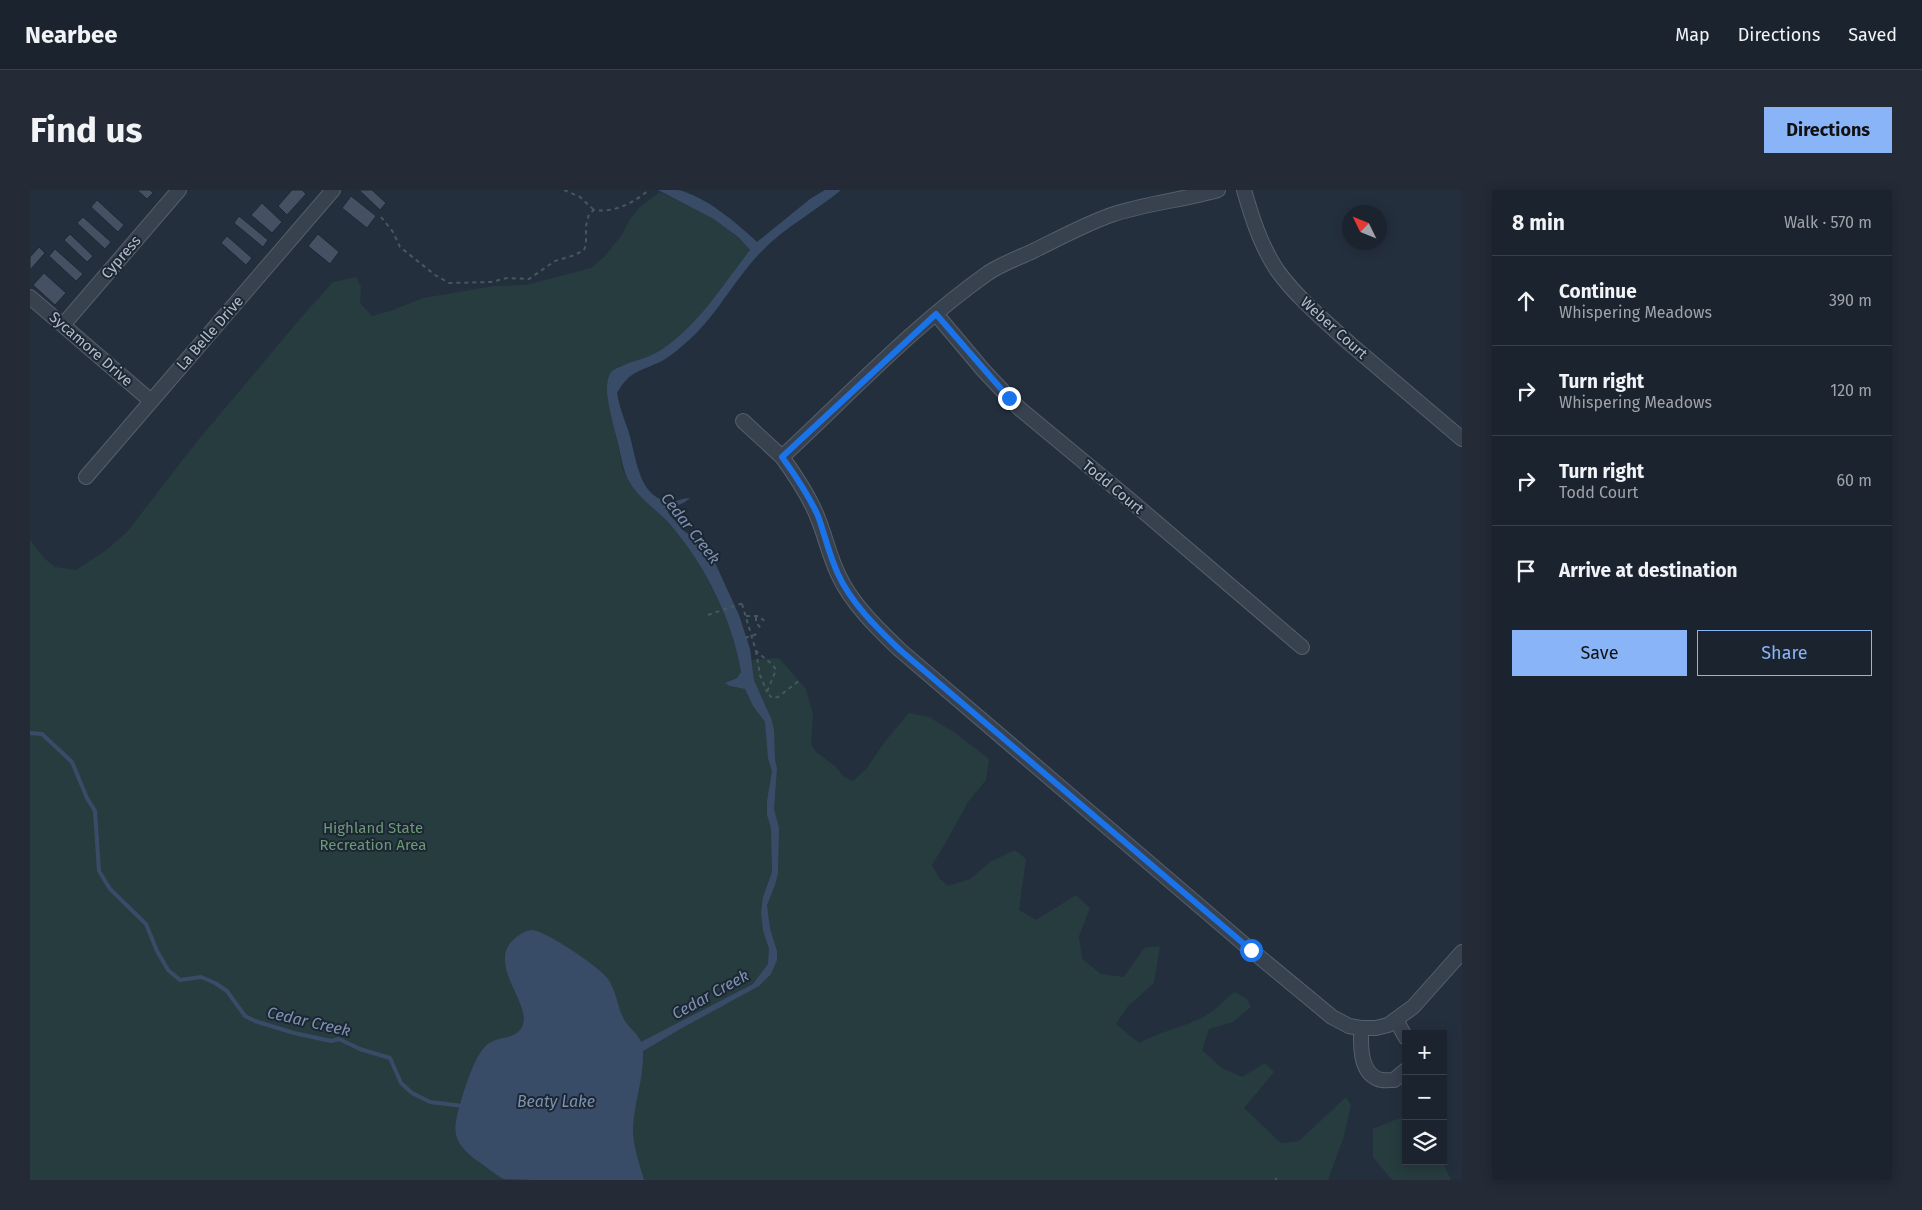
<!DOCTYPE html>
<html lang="en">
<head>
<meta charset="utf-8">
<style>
	:root { --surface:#1b232e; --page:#242b36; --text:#f1f3f6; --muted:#a0a4aa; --line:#39404a; --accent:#8ab4f8 }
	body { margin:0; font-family:"Fira Sans",sans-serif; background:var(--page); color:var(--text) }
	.controls { position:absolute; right:15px; bottom:15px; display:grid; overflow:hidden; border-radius:0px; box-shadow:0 2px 12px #0003 }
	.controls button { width:45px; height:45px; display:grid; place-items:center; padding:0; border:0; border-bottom:1px solid var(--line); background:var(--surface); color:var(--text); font:25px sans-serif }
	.compass { position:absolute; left:1312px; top:15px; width:45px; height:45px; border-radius:50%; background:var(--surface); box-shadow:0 2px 12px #0003; rotate:313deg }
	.stop { position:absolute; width:15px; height:15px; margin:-11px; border:4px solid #1a73e8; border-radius:50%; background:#fff }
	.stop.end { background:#1a73e8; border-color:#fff; box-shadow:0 1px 5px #0008 }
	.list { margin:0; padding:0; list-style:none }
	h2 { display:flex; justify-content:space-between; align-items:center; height:65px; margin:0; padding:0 20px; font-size:21px }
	h2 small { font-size:16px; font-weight:400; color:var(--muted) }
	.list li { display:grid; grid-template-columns:32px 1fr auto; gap:15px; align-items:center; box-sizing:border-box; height:90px; padding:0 20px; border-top:1px solid var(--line) }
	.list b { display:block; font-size:19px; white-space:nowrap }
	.list p { margin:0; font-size:16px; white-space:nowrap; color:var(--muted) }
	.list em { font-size:16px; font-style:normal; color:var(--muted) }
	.actions { display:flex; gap:10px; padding:15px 20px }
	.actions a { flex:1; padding:11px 0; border:1px solid var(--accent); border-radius:0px; text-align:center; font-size:18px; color:var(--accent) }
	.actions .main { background:var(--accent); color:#111 }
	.icon { flex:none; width:28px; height:28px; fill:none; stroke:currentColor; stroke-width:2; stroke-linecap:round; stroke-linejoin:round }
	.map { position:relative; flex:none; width:1432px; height:990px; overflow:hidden; border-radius:0px }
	header { display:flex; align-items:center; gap:30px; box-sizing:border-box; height:70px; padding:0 25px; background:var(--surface); border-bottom:1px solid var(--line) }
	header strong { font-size:24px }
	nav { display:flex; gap:28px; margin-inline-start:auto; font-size:18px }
	.intro { display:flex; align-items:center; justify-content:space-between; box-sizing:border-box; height:120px; padding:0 30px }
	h1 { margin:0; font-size:35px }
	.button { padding:12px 22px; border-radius:0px; background:var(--accent); color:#111; font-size:18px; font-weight:700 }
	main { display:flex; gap:30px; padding:0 30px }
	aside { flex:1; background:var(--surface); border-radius:0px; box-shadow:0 2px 12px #0003 }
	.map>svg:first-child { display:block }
	.green { fill:#263c3f }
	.water { fill:#394c67 }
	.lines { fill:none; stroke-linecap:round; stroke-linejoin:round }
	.stream { stroke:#394c67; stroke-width:4 }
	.building { fill:#455162; stroke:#1f2835 }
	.minor-casing { stroke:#565f6c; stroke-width:16 }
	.path { stroke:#44595c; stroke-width:2; stroke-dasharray:4 4; stroke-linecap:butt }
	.minor { stroke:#38414e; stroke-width:14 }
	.route { stroke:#1a73e8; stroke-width:6 }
	.labels { text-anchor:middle; stroke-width:4; stroke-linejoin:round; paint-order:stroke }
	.street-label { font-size:15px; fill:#b4bcc9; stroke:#1d2633 }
	.park-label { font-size:15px; fill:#6b9a76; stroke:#1d2633 }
	.water-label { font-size:16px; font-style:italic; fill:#7c92b1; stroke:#1d2633 }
</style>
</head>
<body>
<header>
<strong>Nearbee</strong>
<nav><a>Map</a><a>Directions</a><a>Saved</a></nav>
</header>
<div class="intro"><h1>Find us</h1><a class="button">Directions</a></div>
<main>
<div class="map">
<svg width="1432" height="990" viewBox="0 0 1432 990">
	<rect width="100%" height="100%" fill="#242f3e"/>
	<path class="green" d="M630,2C643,9 657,14 670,20C689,30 706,45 720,60C692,94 669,136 631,160C618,168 602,172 588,177L577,203L593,280C608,309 624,315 643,338C675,376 703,432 711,482L707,488L700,490V496L715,499L723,516L735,532L737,518L724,490L722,470L749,468L776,499L783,525L781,554L786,562L805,576L814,587L823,591L837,578L856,550L879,523L899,527L924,542L959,569L956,590L938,612L916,652L902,675L909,688L918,696L940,689L960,672L985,660L996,669L989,720L1006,730L1046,705L1060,718L1049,746L1052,769L1071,784L1094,787L1114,758L1130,756L1124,793L1098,816L1086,834L1109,853C1132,840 1159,837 1181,822C1190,817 1196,807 1205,802L1217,809L1221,817L1203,832L1179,839L1172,860L1192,878L1212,887L1235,873L1244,882L1214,918L1251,953L1269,951L1316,907L1321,915L1314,946L1298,990H0V350L14,368L25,377L46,380L75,361L97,342L165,254L269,130L303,92L326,87L331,97L330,113L342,126L363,120L393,108L464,96L496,95L561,78L574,67L592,45L600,29L610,17Z
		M1372,927L1376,928V971H1412L1421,990H1362L1343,967V939Z"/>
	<path class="water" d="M628,0C634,0 642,0 648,0C675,6 707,33 727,52L780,9L795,0H811C787,20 754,38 732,61C705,88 688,124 659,150C651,157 642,165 632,171C611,181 599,181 587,203C589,216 594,228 598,240C606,263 607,306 637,311C645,313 652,308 660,308L655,312L638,320V323L655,342L668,350L676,357L686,375L709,425L720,459L724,490L741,528L744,540L745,570L747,578L744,619L749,638L748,683L745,695L737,715L740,739L747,761V770L741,784L729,796L652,838L613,861C614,887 605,910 603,936C602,953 609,973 614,990C579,990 543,990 508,990C499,990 483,990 474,989C467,986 459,979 452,974C417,950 423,938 434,901C439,887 444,870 453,859C464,845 479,851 489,841C510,821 455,777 483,750C488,745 496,740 503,740C517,742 570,777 578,789C587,802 587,818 595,831C600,839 608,844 611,852L723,794L738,774L739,759L733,740L731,723L733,707L742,682L741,638L737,625V611L742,581L738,568L735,532L723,516L715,499L700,496L695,493L707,488L711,482C703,432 676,377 643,338C630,321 610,311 599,291C593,280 592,270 589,258C585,240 579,221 577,203C577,195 577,187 582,181C597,171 616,170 631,160C669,135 693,94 720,60L708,47L684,29Z"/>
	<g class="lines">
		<path class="stream" d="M0,543L12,544L42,572L57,608L65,621L69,681L80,699L116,734L127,761L138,780L150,790L171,787L185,793L197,801L215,826L225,831L264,843L301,851L309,849L330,859L360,868L371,893L382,903L400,912L433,916"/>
	</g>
	<path class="building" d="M107,0H120L123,3L117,9Z
		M262,0H272L276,4L257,25L248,16Z
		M329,0H342L356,13L350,20Z
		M321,6L346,26L337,38L312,18Z
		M67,10L94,35L88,42L61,17Z
		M232,13L252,32L242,43L221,25Z
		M209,26L238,50L233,57L204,33Z
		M53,27L81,52L75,59L47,33Z
		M40,44L63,66L57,72L34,50Z
		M288,44L309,62L300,74L278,56Z
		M197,46L222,68L216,75L191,53Z
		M9,57L15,63L0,80V67Z
		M25,59L53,84L46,91L19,66Z
		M14,83L36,103L25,115L3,95Z"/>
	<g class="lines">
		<defs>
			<path id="minor" d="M1188,0C1153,10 1116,13 1081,25C1053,35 1026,50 999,63C985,69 970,75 958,83C884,135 818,206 752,267C765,285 779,306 787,326C795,345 799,365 808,384C821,413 847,438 870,460L1221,760L1302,827L1319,836L1331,838H1346L1358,835L1383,817L1432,762
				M1214,0C1222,28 1231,56 1247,80C1267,108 1294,130 1319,153C1357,185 1394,217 1432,249
				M0,107L121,211
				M906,124L954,181L990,219L1100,310L1272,457
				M33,135L149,0
				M713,231L752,267
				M56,287L303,0
				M1366,830L1376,848
				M1331,838C1331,855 1329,881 1348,889C1352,891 1359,890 1364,890L1376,880"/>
		</defs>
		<use href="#minor" class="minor-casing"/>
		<path class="path" d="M534,0L550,7L564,20
			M351,27L363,42L370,57L405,85L419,93L461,92L477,88L499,89L525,71L545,65L554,60L556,54V36L559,24L564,20C585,23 603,13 619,0
			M712,414L726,461L743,475L746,480L737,502L742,508L748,507L770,490
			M678,425L716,412
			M716,426H728L736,432
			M726,427V433L732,439
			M715,448L730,443
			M726,461L730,485L737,502
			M1245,990L1247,988"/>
		<use href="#minor" class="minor"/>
	</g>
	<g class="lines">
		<path class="route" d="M979,208L906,124L752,267C765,285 779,306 788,326C795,345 799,365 808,384C821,413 847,438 870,460L1221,760"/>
	</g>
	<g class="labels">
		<g class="street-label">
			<text transform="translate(91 67) rotate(-49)" y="5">Cypress</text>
			<text transform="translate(1304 138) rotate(42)" y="5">Weber Court</text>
			<text transform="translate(180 143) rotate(-49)" y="5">La Belle Drive</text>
			<text transform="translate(61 159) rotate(41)" y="5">Sycamore Drive</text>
			<text transform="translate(1083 297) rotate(40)" y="5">Todd Court</text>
		</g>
		<g class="park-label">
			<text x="343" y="643">Highland State<tspan x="343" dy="17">Recreation Area</tspan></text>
		</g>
		<g class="water-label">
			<text transform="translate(661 338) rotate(52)" y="6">Cedar Creek</text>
			<text transform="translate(680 804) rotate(-29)" y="6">Cedar Creek</text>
			<text transform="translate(279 831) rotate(13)" y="6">Cedar Creek</text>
			<text x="526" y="917">Beaty Lake</text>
		</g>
	</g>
</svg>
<div class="controls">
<button>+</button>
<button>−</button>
<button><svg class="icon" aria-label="layers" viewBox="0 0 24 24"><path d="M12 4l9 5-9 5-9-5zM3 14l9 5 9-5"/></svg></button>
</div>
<svg class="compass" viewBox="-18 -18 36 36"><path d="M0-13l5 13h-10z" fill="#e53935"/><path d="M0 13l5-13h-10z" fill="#a0a4aa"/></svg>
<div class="stop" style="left:1221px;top:760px"></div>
<div class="stop end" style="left:979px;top:208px"></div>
</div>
<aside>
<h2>8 min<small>Walk · 570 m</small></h2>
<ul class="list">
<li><svg class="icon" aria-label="ahead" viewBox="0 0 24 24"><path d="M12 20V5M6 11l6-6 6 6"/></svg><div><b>Continue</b><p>Whispering Meadows</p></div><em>390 m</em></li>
<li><svg class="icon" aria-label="right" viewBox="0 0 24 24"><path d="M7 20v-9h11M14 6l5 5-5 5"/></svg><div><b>Turn right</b><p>Whispering Meadows</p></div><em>120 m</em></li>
<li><svg class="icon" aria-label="right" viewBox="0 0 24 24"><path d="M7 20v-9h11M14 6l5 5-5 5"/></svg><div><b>Turn right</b><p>Todd Court</p></div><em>60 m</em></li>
<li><svg class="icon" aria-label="arrive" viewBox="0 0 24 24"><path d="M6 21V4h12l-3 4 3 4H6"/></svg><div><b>Arrive at destination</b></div></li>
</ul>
<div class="actions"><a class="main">Save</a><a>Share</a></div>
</aside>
</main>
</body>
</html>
